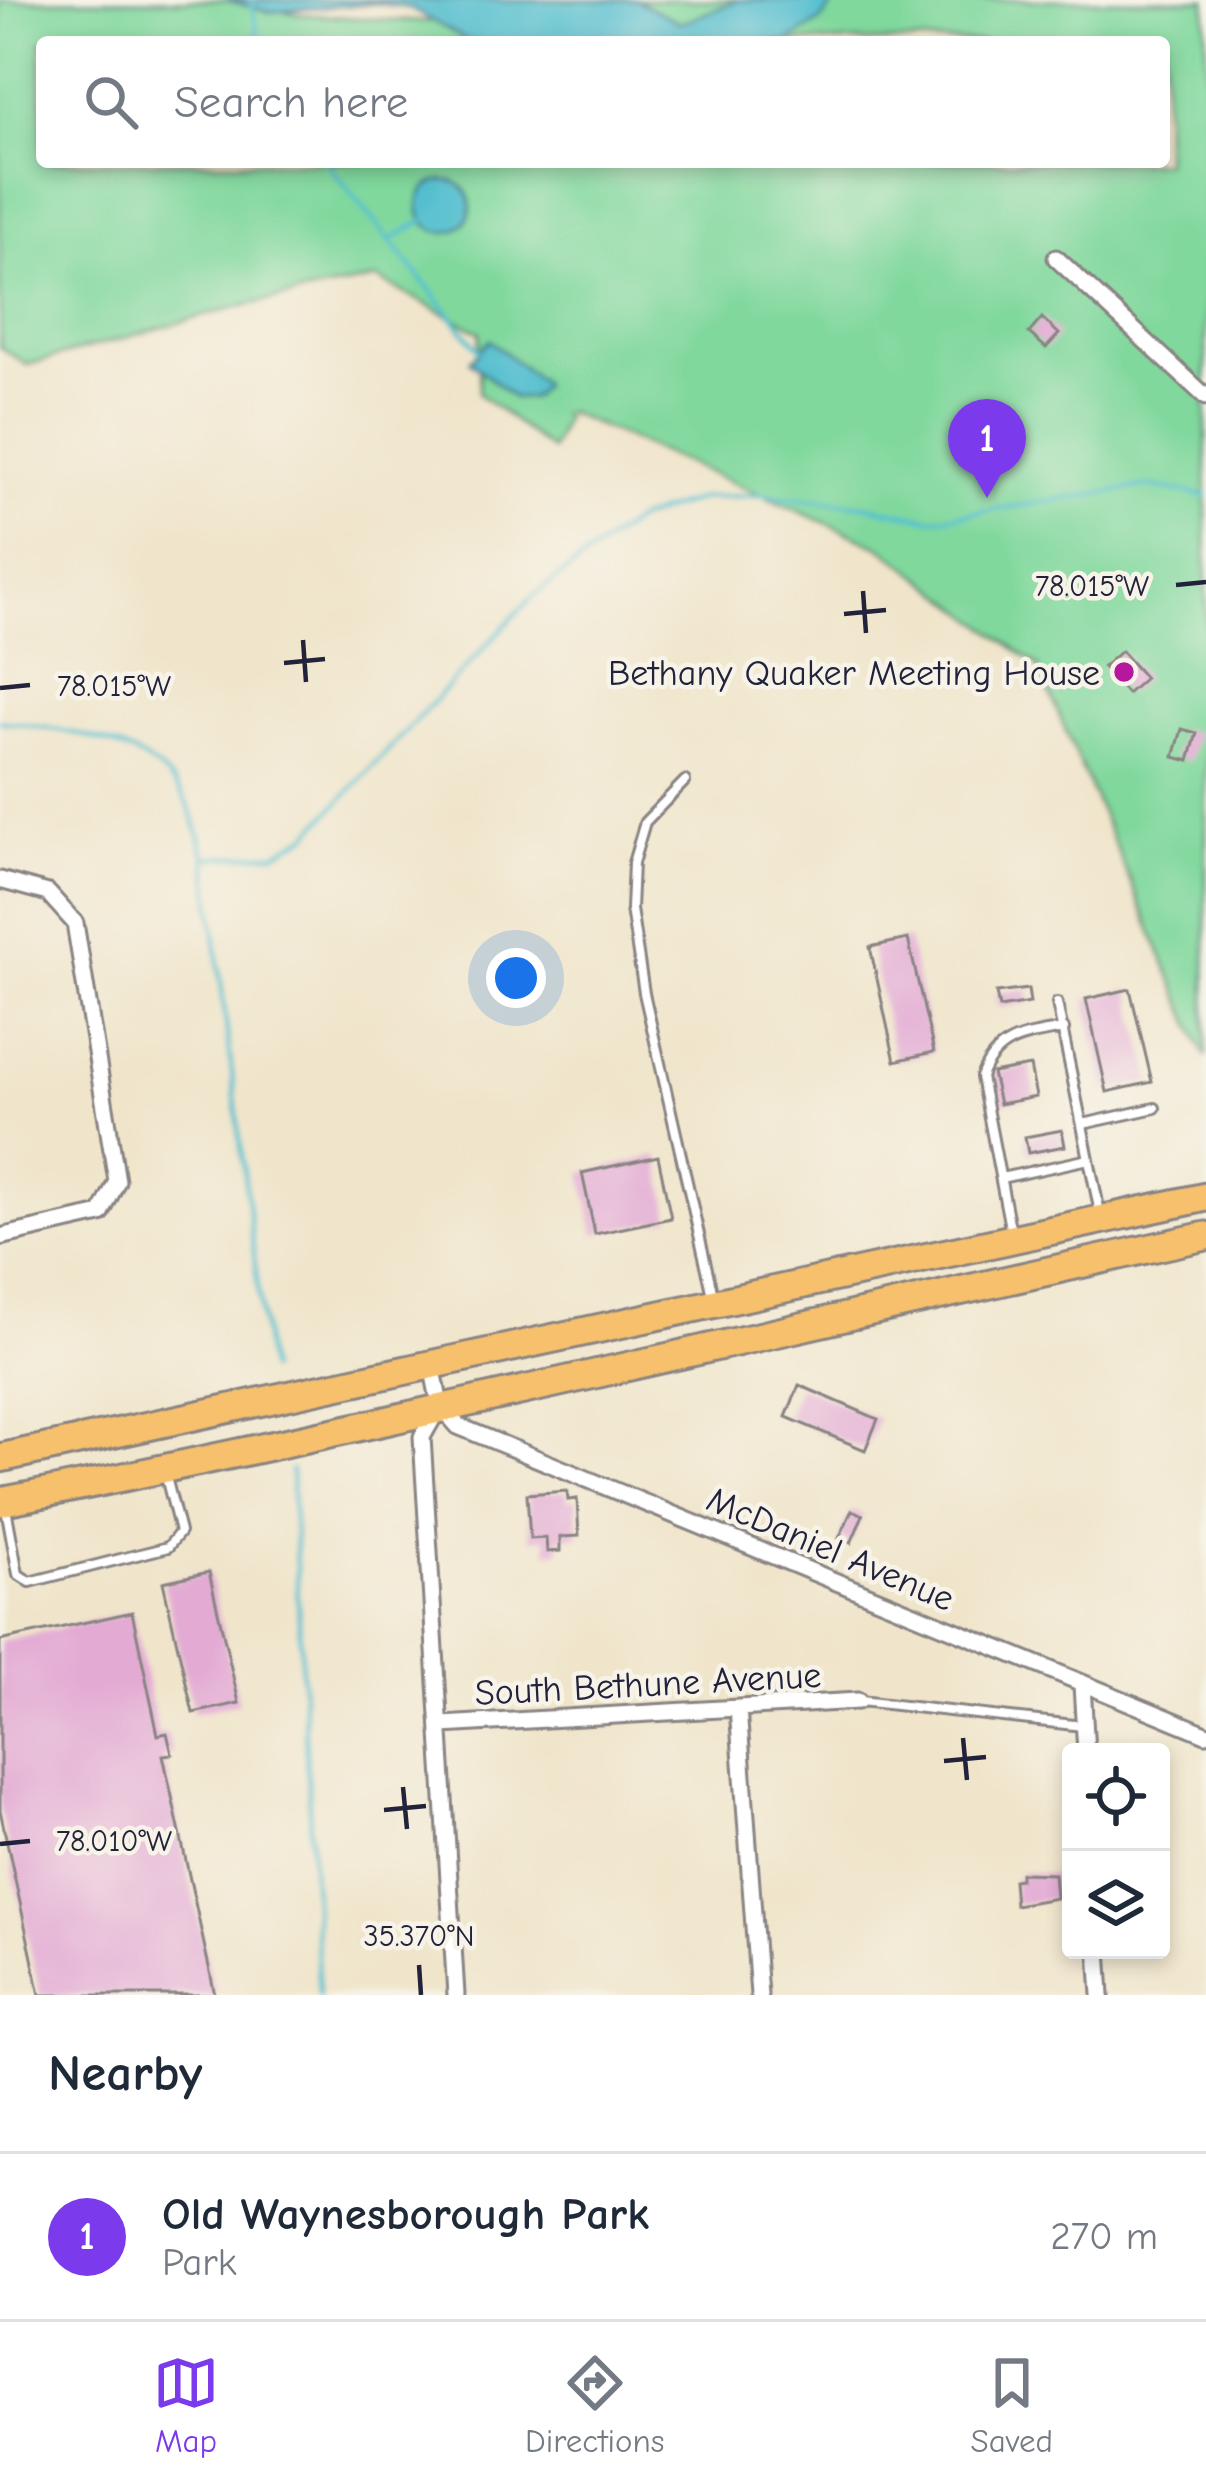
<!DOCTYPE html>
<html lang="en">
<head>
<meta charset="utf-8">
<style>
	:root { --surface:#fff; --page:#f6f6f7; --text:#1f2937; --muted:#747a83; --line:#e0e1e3; --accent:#7c3aed }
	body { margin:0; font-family:"Comic Neue",sans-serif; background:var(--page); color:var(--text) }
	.controls { position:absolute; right:36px; bottom:36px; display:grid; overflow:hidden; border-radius:12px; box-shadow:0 6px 18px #0003 }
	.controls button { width:108px; height:108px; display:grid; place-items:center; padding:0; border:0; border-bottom:3px solid var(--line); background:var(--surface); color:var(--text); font:60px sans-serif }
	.you { position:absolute; left:516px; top:978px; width:42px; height:42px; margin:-30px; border:9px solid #fff; border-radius:50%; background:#1a73e8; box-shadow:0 0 0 18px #1a73e833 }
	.badge { display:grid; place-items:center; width:78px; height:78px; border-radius:50%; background:var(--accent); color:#fff; font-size:39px; font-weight:700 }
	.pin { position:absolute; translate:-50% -99px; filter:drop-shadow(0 3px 6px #0008) }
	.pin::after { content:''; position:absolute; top:63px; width:42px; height:36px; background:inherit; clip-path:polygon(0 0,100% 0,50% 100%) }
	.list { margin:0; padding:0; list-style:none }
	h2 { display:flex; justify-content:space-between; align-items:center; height:156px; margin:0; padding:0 48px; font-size:51px }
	h2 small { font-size:39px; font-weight:400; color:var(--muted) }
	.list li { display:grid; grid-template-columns:78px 1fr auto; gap:36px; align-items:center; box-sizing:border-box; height:168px; padding:0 48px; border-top:3px solid var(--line) }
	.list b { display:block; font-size:45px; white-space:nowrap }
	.list p { margin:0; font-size:39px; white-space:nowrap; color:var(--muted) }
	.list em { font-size:39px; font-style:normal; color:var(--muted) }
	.icon { flex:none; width:66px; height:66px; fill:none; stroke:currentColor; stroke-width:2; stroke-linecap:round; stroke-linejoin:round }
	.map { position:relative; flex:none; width:1206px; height:1995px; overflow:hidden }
	.search { position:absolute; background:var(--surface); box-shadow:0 6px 18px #0003; left:36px; right:36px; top:36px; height:132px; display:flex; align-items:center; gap:30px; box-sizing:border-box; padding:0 42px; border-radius:12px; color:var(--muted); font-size:45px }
	.sheet { height:324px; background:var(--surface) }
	nav { display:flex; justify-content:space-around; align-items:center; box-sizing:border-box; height:168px; border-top:3px solid var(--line); background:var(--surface); font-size:33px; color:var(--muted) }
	nav a { display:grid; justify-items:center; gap:6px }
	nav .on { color:var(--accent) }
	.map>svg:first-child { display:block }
	.green { fill:#80d89d; stroke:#517d6c; stroke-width:3; fill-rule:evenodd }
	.water { fill:#54bfcf; stroke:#3b7085; stroke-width:3 }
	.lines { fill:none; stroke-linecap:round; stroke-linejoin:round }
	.stream { stroke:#54bfcf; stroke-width:4.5 }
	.building { fill:#e3abd4 }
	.lane-casing { stroke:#898483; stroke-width:14 }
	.street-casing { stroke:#898483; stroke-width:21 }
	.highway-casing { stroke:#898483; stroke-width:33 }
	.lane { stroke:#fff; stroke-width:8 }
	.street { stroke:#fff; stroke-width:15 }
	.highway { stroke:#f7c06c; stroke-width:27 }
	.ticks { fill:none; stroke:#22223b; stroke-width:4.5 }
	.poi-dot { fill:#b5179e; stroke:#f7f3e8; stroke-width:4.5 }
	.labels { text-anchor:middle; stroke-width:9; stroke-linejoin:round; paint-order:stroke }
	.poi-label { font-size:36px; fill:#22223b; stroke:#f7f3e8; text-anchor:end }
	.street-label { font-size:36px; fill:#22223b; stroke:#f7f3e8 }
	.ticks-label { font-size:30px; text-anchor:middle; fill:#22223b; stroke:#f7f3e8; stroke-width:9; stroke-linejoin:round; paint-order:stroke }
</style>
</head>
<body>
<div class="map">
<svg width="1206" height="1995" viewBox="0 0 1206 1995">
	<rect width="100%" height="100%" fill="#f7f3e8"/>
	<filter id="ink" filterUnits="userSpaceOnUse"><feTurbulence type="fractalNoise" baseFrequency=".00833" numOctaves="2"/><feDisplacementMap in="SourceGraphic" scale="24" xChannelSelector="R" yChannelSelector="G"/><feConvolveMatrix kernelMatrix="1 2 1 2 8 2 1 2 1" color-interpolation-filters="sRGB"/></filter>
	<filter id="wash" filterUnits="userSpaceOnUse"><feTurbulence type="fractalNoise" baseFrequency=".004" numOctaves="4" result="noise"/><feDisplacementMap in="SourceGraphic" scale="48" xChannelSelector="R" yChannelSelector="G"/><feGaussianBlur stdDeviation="2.7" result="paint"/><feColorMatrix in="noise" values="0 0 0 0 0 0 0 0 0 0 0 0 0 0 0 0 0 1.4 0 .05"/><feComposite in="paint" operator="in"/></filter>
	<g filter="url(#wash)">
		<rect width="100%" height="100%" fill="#f0e5cb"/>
		<path class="green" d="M0,0H249L295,14L425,22L503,0H1206V1058L1038,666L880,546L567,412L561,413L564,418L551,450L479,394L480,332L377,279L232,308L27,365L0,347ZM42,42H1164V162H42Z"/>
		<path class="water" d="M226,0H636L681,23L738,0H836L822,20L788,42H471L408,8L377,3L269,12Z
			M419 206a26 26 0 1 1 52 0a26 26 0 1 1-52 0Z
			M490,340L543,384L532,398H513L470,361Z"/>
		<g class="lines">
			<path class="stream" d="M251,0L259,42
				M326,162L479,350
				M390,240L426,219
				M0,721C62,730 154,739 187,803C196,820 200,840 206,858L268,1370
				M206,858L276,853L308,835L532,597L636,520L702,498L760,495L864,505L930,519L1150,486L1206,496
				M291,1470L319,1995"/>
		</g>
		<g id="blocks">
			<path class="building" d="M1042,318L1059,334L1046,348L1029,333Z
				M1121,651L1145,678L1127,694L1103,667Z
				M1182,729L1197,733L1189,761L1174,757Z
				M908,939L934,1052L895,1061L870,947Z
				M1028,989L1030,1003L999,1008L996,993Z
				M1130,989L1152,1082L1107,1092L1086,999Z
				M1030,1066L1036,1097L999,1104L992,1073Z
				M1062,1130L1065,1146L1028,1153L1025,1137Z
				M658,1156L671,1218L595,1234L582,1173Z
				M799,1385L878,1419L865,1450L786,1417Z
				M567,1491L568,1500L577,1499L579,1536L560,1537V1551L547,1552L546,1538L530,1539L527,1494Z
				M852,1510L863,1515L851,1543L839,1538Z
				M209,1572L239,1703L193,1713L163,1582Z
				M132,1612L158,1735L167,1733L172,1754L163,1755L215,1995H40L0,1810V1641Z
				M1020,1873L1054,1874L1056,1898L1015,1905L1013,1880L1020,1879Z"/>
		</g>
	</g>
	<g filter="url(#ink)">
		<use href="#blocks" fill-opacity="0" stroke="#898483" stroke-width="3"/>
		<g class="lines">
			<defs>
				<path id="lane" d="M685,781L645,822L633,863L631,909L644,993L714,1300
					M1057,1003L1100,1213
					M1083,1124L1155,1108
					M1001,1178L1089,1159
					M1011,1233L981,1077C996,1037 1026,1036 1064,1029
					M6,1508L18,1574L30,1582L168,1547L180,1532L165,1473
					M860,1701L1083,1726"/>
				<path id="street" d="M1056,258L1206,397
					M0,880L48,893L75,923L117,1181L101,1214L0,1237
					M432,1365L440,1405L422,1437L456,1995
					M440,1405L458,1426L1206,1734
					M1082,1685L1086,1752
					M738,1708L759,1995
					M442,1725L858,1701
					M1098,1950L1101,1995"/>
				<path id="highway" d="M0,1458L1206,1197
					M0,1502C404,1422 804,1324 1206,1236"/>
			</defs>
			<use href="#lane" class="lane-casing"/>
			<use href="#street" class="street-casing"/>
			<use href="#highway" class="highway-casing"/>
			<use href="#lane" class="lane"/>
			<use href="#street" class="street"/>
			<use href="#highway" class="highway"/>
		</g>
	</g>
	<path class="ticks" d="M1176,585L1206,582M863,591L866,633M844,614L886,610M303,640L306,682M284,663L325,659M0,688L30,685M963,1738L967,1780M944,1761L986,1757M403,1787L407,1829M384,1810L426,1806M0,1844L30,1841M419,1965L421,1995"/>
	<circle class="poi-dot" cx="1124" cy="672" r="12"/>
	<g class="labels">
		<g class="poi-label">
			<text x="1100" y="685">Bethany Quaker Meeting House</text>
		</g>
		<g class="street-label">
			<text transform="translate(831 1548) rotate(23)" y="13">McDaniel Avenue</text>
			<text transform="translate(648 1683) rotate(-3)" y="13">South Bethune Avenue</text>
		</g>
	</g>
	<g class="ticks-label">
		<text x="1092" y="596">78.015°W</text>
		<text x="114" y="696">78.015°W</text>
		<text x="114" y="1851">78.010°W</text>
		<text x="419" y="1946">35.370°N</text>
	</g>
</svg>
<div class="controls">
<button><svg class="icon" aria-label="locate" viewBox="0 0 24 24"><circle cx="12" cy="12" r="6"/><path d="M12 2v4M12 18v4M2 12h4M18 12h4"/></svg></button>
<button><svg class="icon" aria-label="layers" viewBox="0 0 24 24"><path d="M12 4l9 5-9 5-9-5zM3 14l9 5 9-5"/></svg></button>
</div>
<div class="you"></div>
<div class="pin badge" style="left:987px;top:498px">1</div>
<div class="search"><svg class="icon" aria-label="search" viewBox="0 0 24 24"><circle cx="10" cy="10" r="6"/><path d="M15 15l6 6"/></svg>Search here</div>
</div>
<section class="sheet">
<h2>Nearby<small></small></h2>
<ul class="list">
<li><span class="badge">1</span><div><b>Old Waynesborough Park</b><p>Park</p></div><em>270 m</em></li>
</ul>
</section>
<nav>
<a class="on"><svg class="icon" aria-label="map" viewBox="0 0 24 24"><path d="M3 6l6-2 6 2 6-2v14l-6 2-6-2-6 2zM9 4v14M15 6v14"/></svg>Map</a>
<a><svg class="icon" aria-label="directions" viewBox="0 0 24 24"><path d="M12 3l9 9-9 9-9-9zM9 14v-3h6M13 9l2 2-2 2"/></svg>Directions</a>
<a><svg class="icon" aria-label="saved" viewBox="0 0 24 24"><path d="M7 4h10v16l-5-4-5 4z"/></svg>Saved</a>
</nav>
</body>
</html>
